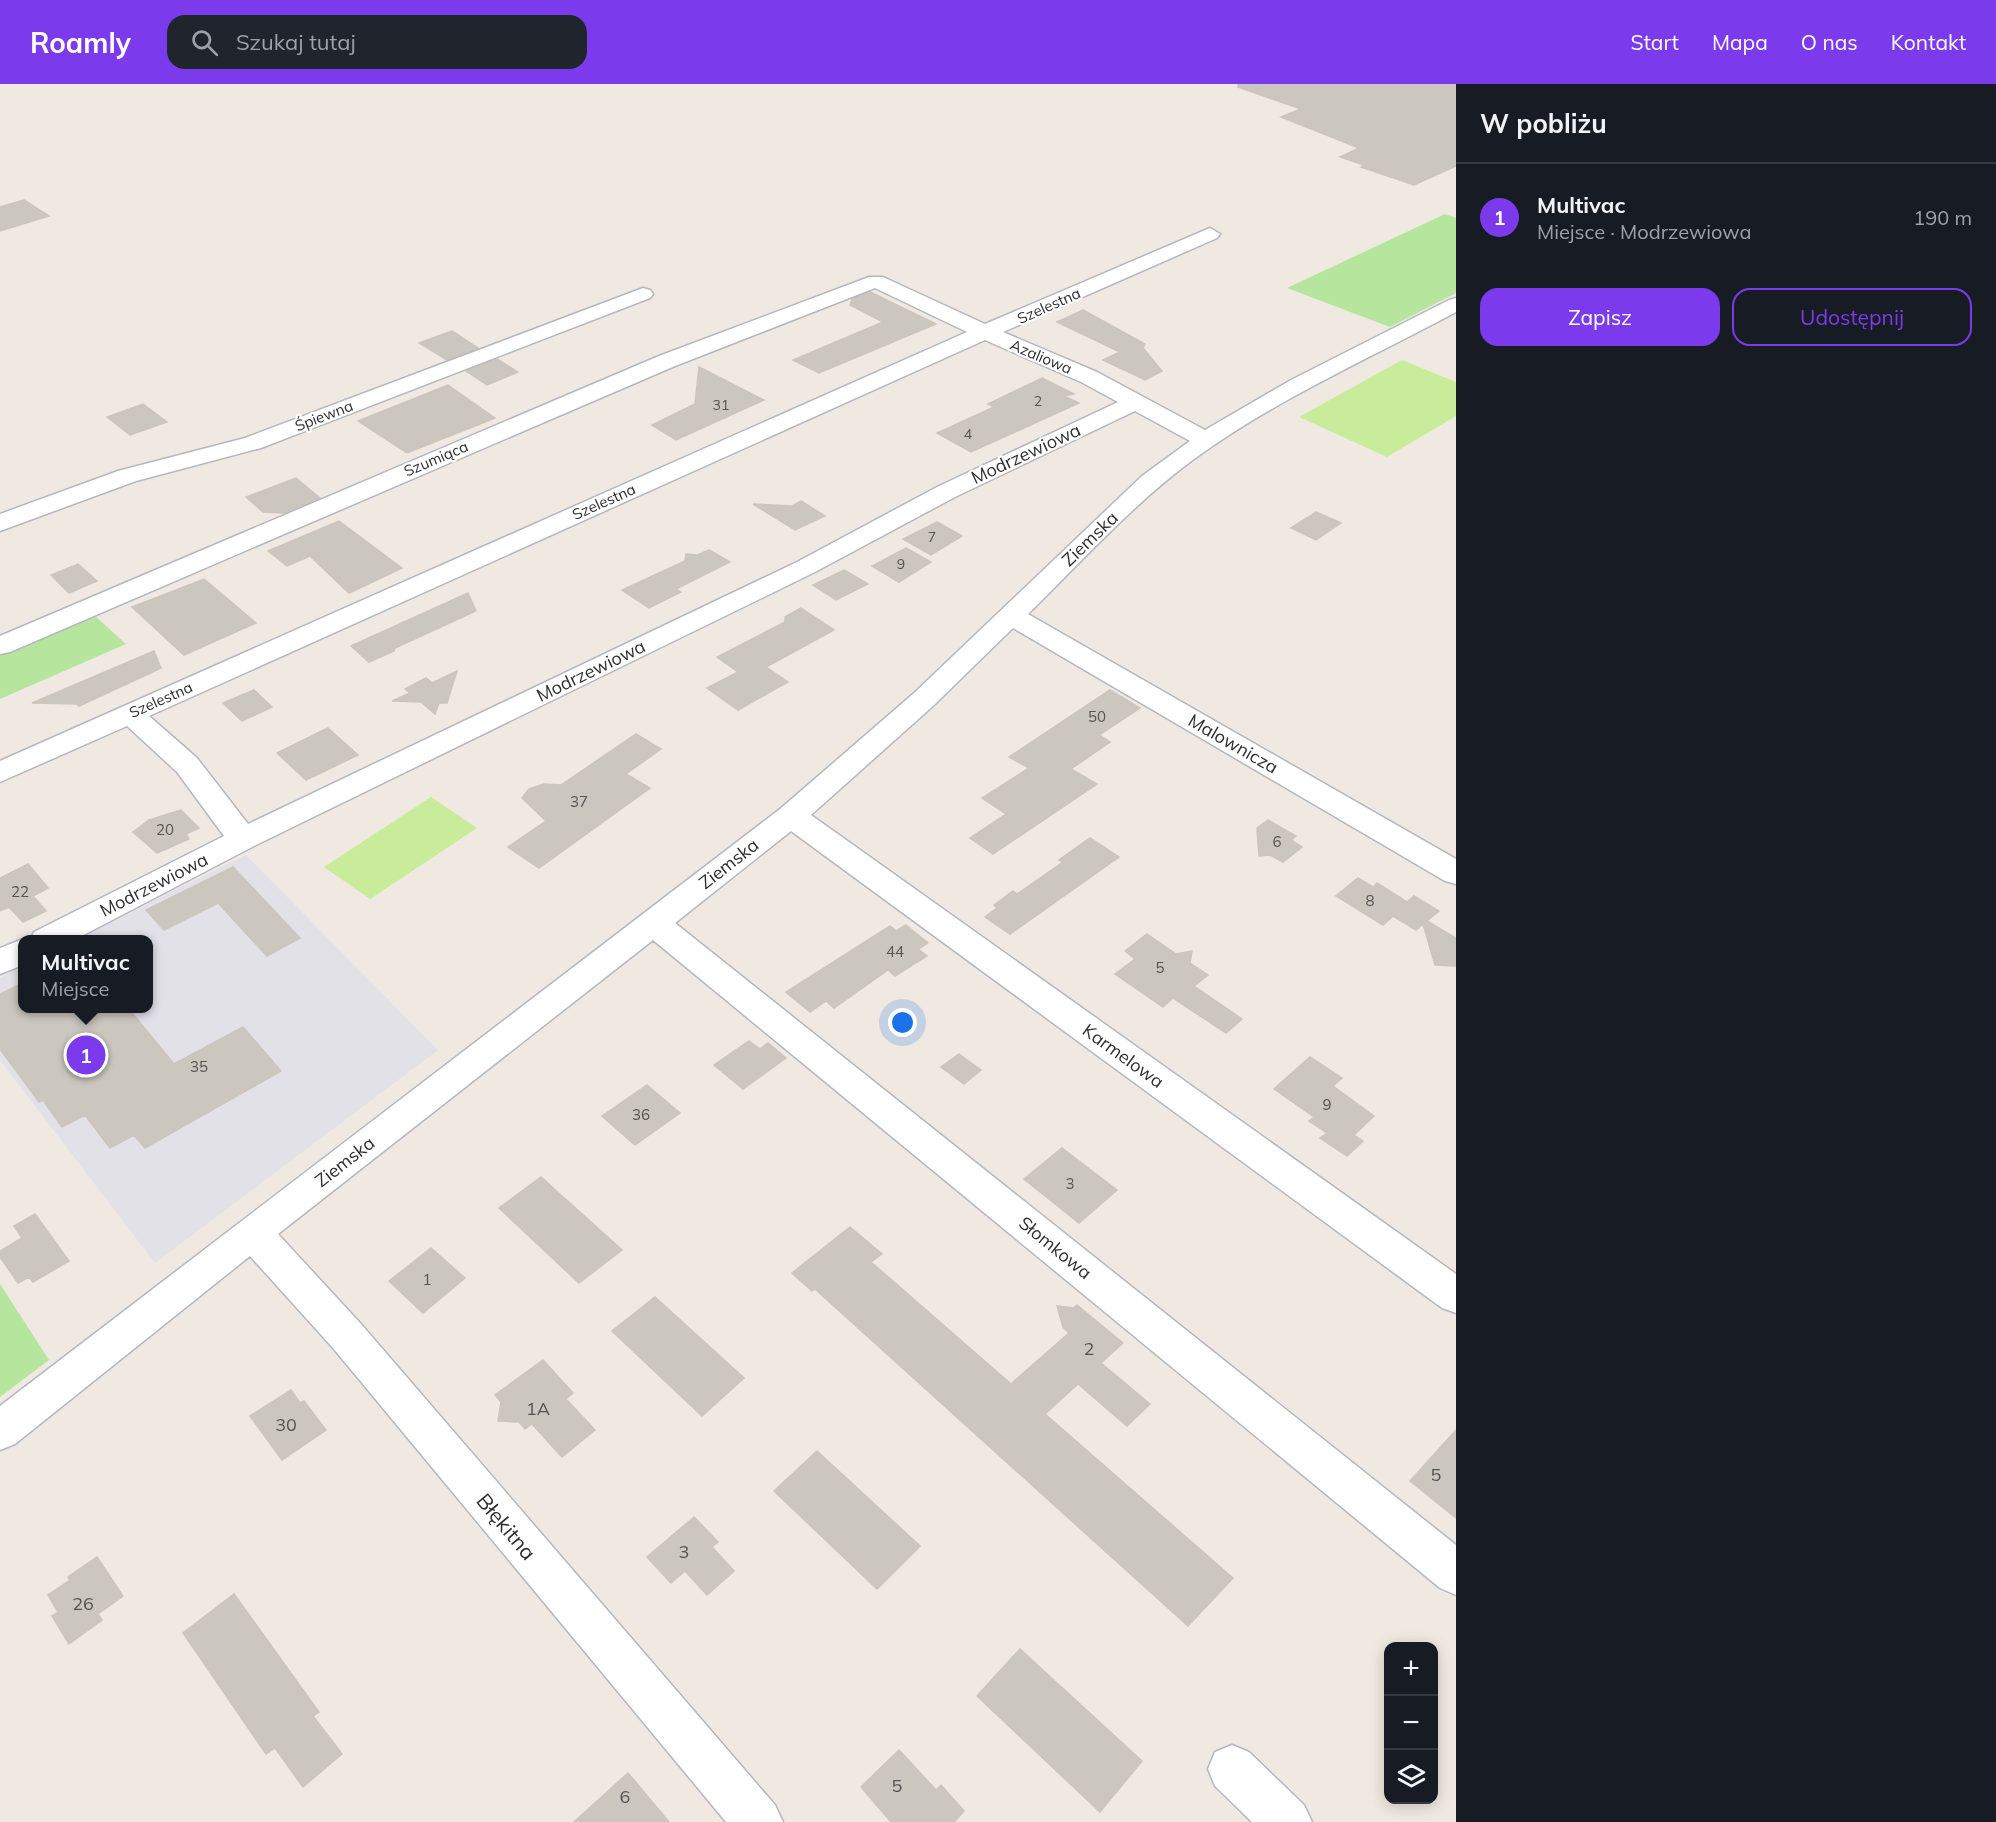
<!DOCTYPE html>
<html lang="pl">
<head>
<meta charset="utf-8">
<style>
	:root { --surface:#171b24; --page:#20242c; --text:#f1f3f6; --muted:#9ea1a6; --line:#363941; --accent:#7c3aed }
	body { margin:0; font-family:Mulish,sans-serif; background:var(--page); color:var(--text) }
	.controls { position:absolute; right:18px; bottom:18px; display:grid; overflow:hidden; border-radius:12px; box-shadow:0 3px 15px #0003 }
	.controls button { width:54px; height:54px; display:grid; place-items:center; padding:0; border:0; border-bottom:2px solid var(--line); background:var(--surface); color:var(--text); font:30px sans-serif }
	.you { position:absolute; left:903px; top:939px; width:21px; height:21px; margin:-15px; border:4px solid #fff; border-radius:50%; background:#1a73e8; box-shadow:0 0 0 9px #1a73e833 }
	.badge { display:grid; place-items:center; width:39px; height:39px; border-radius:50%; background:var(--accent); color:#fff; font-size:20px; font-weight:700 }
	.pin { position:absolute; translate:-50% -50%; border:3px solid #fff; box-shadow:0 2px 6px #0006 }
	.popup { position:absolute; left:18px; top:851px; width:135px; height:78px; box-sizing:border-box; display:grid; place-content:center; border-radius:12px; background:var(--surface); filter:drop-shadow(0 2px 4px #0005); font-size:20px; white-space:nowrap; color:var(--muted) }
	.popup b { font-size:22px; color:var(--text) }
	.popup::after { content:''; position:absolute; left:50%; top:100%; margin-left:-12px; border:12px solid transparent; border-top-color:var(--surface) }
	.list { margin:0; padding:0; list-style:none }
	h2 { display:flex; justify-content:space-between; align-items:center; height:78px; margin:0; padding:0 24px; font-size:26px }
	h2 small { font-size:20px; font-weight:400; color:var(--muted) }
	.list li { display:grid; grid-template-columns:39px 1fr auto; gap:18px; align-items:center; box-sizing:border-box; height:108px; padding:0 24px; border-top:2px solid var(--line) }
	.list b { display:block; font-size:22px; white-space:nowrap }
	.list p { margin:0; font-size:20px; white-space:nowrap; color:var(--muted) }
	.list em { font-size:20px; font-style:normal; color:var(--muted) }
	.actions { display:flex; gap:12px; padding:18px 24px }
	.actions a { flex:1; padding:14px 0; border:2px solid var(--accent); border-radius:18px; text-align:center; font-size:21px; color:var(--accent) }
	.actions .main { background:var(--accent); color:#fff }
	.icon { flex:none; width:33px; height:33px; fill:none; stroke:currentColor; stroke-width:2; stroke-linecap:round; stroke-linejoin:round }
	.map { position:relative; flex:none; width:1456px; height:1738px; overflow:hidden }
	header { display:flex; align-items:center; gap:36px; box-sizing:border-box; height:84px; padding:0 30px; background:var(--accent); color:#fff }
	header strong { font-size:28px }
	nav { display:flex; gap:33px; margin-inline-start:auto; font-size:21px }
	.search { width:420px; height:54px; background:var(--page); display:flex; align-items:center; gap:15px; box-sizing:border-box; padding:0 21px; border-radius:18px; color:var(--muted); font-size:22px }
	main { display:flex }
	aside { flex:1; background:var(--surface) }
	.map>svg:first-child { display:block }
	.industrial { fill:#e3e1e8 }
	.green { fill:#b6e59e }
	.pitch { fill:#c9ec9a }
	.building { fill:#cbc7bf; stroke:#cbc5ba; stroke-width:1.5 }
	.lines { fill:none; stroke-linecap:round; stroke-linejoin:round }
	.minor-casing { stroke:#b4b7c1; stroke-width:3 }
	.minor { fill:#fff; fill-rule:evenodd }
	.labels { text-anchor:middle; stroke-width:4.5; stroke-linejoin:round; paint-order:stroke }
	.far-number-label { font-size:14px; fill:#555452 }
	.far-street-label { font-size:15px; fill:#2e2e2e; stroke:#fff }
	.number-label { font-size:15px; fill:#555452 }
	.street-label { font-size:18px; fill:#2e2e2e; stroke:#fff }
	.near-number-label { font-size:18px; fill:#555452 }
	.near-street-label { font-size:21px; fill:#2e2e2e; stroke:#fff }
</style>
</head>
<body>
<header>
<strong>Roamly</strong>
<div class="search"><svg class="icon" aria-label="search" viewBox="0 0 24 24"><circle cx="10" cy="10" r="6"/><path d="M15 15l6 6"/></svg>Szukaj tutaj</div>
<nav><a>Start</a><a>Mapa</a><a>O nas</a><a>Kontakt</a></nav>
</header>
<main>
<div class="map">
<svg width="1456" height="1738" viewBox="0 0 1456 1738">
	<rect width="100%" height="100%" fill="#efe9e1"/>
	<path class="industrial" d="M246,771L438,966L155,1179L0,976V894L23,882V924H149V856L77,855Z"/>
	<path class="green" d="M1445,130L1456,134V209L1390,243L1287,204Z
		M93,530L126,560L0,615V569Z
		M0,1200L49,1276L0,1313Z"/>
	<path class="pitch" d="M1402,276L1456,298V332L1387,373L1299,333Z
		M431,713L477,744L370,815L324,783Z"/>
	<path class="building" d="M1238,0H1456V82L1414,101L1361,83L1364,81L1340,73L1359,64L1281,33L1301,25L1238,3Z
		M24,116L49,132L0,147V123Z
		M870,208L936,240L819,289L793,276L883,238L850,221L852,215Z
		M1083,226L1145,260L1143,264L1162,287L1145,296L1103,276L1120,268L1057,238Z
		M452,247L478,264L447,276L419,259Z
		M497,275L518,288L487,301L466,287Z
		M699,283L764,316L676,356L652,341L695,320Z
		M1042,294L1074,310L1064,312L1079,319L971,368L937,349L994,323L988,320Z
		M448,301L495,334L407,369L358,337Z
		M143,320L167,338L130,351L107,333Z
		M296,394L320,414L284,429L263,428L246,413Z
		M801,417L825,432L795,446L753,420L792,422Z
		M1316,428L1341,439L1316,456L1291,444Z
		M339,437L402,484L349,509L310,472L287,482L268,467Z
		M937,438L962,452L931,471L903,455Z
		M906,464L931,478L899,498L872,482Z
		M709,466L730,478L676,505L681,508L649,524L622,506L685,477L686,470L697,471Z
		M78,480L97,497L69,509L51,491Z
		M844,486L868,500L836,516L813,501Z
		M204,495L256,539L184,571L132,523Z
		M468,509L476,527L395,564L394,567L369,578L351,562Z
		M801,524L834,546L766,583L788,598L738,626L707,604L738,588L717,573L785,538V533Z
		M154,567L161,584L79,622L77,620L32,619Z
		M457,587L447,619H439L435,630L421,618L392,617L410,609L405,605L426,594L432,599Z
		M254,606L272,623L242,637L223,619Z
		M1110,606L1140,624L1099,651L1110,658L1071,685L1097,700L993,770L970,754L1006,730L982,714L1029,684L1009,673Z
		M328,644L358,671L306,696L277,669Z
		M636,650L661,665L626,690L650,704L539,784L508,763L546,737L522,714L529,705L544,700L561,701Z
		M181,726L199,744L186,750L189,755L157,769L133,748L149,736Z
		M1268,736L1296,752L1291,756L1302,763L1283,778L1270,771L1259,772L1257,744Z
		M1090,754L1119,773L1010,850L985,833L997,824L994,821L1013,807L1017,810L1063,778L1059,776Z
		M28,780L48,804L33,812L46,827L23,838L9,823L0,827V794Z
		M233,783L300,854L267,872L218,819L164,846L146,826Z
		M1358,794L1373,803L1377,799L1407,818L1414,812L1439,827L1427,837L1456,854V882L1435,881L1423,840L1416,846L1393,832L1383,841L1336,812Z
		M906,841L928,859L918,865L927,872L895,892L888,886L834,924L826,917L810,928L786,908L890,842L896,847Z
		M1147,850L1176,870L1192,867L1190,879L1208,891L1194,902L1242,935L1226,949L1173,914L1163,923L1115,890L1135,875L1125,867Z
		M23,899V924H128L174,980L243,943L281,987L145,1064L134,1051L110,1064L85,1031L62,1043L43,1016L39,1018L0,965V910Z
		M749,957L760,965L768,959L786,974L743,1005L714,981Z
		M959,970L981,986L964,1000L941,983Z
		M1310,973L1342,994L1333,1002L1374,1032L1354,1051L1363,1057L1347,1072L1320,1054L1327,1049L1309,1037L1314,1033L1274,1005Z
		M647,1001L680,1029L635,1061L602,1032Z
		M1062,1064L1117,1106L1079,1139L1024,1095Z
		M541,1093L622,1166L579,1199L499,1124Z
		M35,1130L69,1177L33,1198L29,1193L18,1199L0,1173V1167L22,1154L14,1142Z
		M850,1143L882,1170L871,1178L1011,1300L1069,1249L1063,1243L1057,1222L1074,1224L1077,1221L1123,1259L1101,1279L1150,1320L1127,1342L1078,1300L1045,1330L1233,1494L1188,1542L815,1205L812,1207L792,1189Z
		M431,1164L465,1194L423,1229L389,1197Z
		M655,1213L744,1294L702,1332L612,1247Z
		M543,1276L573,1309L566,1315L595,1346L562,1373L532,1340L525,1345L519,1338L498,1337L501,1318L495,1311Z
		M291,1306L300,1319L304,1317L326,1346L282,1376L250,1332Z
		M1456,1346V1434L1410,1397Z
		M817,1367L920,1462L877,1505L774,1407Z
		M694,1433L718,1458L712,1463L734,1487L707,1511L685,1487L671,1499L647,1473Z
		M97,1473L123,1512L98,1530L102,1536L69,1560L52,1532L58,1528L48,1511L70,1496L68,1493Z
		M234,1510L319,1628L313,1632L342,1670L303,1703L275,1664L266,1670L183,1549Z
		M1020,1565L1142,1677L1100,1728L977,1612Z
		M899,1666L936,1706L941,1701L964,1727L954,1738H891L861,1703Z
		M628,1689L669,1738H574Z"/>
	<g class="lines">
		<defs>
			<path id="minor" d="M1210,144L1220,150L1217,154L1003,248L1097,288L1205,346L1291,296L1449,216L1456,214V228C1368,275 1275,316 1194,375C1133,420 1081,478 1028,530L1456,775V800L1445,797L1013,544L933,622L811,731L1456,1190V1229L1442,1224L791,747L675,839L1456,1461V1511L1440,1504L653,856L278,1150L361,1240L775,1721L783,1738H726L333,1264L250,1172L15,1360L0,1366V1322L780,725L913,610L1142,392L1190,357L1135,327L955,413L815,488L254,762L74,856H30L34,848L224,752L177,688L127,642L0,698V677L967,248L875,204L675,282L10,568L0,570V552L659,272L869,193H883L985,240ZM985,256L1081,298L1118,318L937,403L797,478L248,740L197,674L149,632Z
				M643,204L650,206L653,210L650,214L261,364L136,397L0,447V430L118,387L245,354Z
				M23,855V881L0,890V864Z
				M1232,1661L1249,1668L1304,1721L1312,1738H1252L1215,1702L1208,1685L1215,1668Z"/>
		</defs>
		<use href="#minor" class="minor-casing"/>
		<use href="#minor" class="minor"/>
	</g>
	<g class="labels">
		<g class="far-number-label">
			<text x="1038" y="322">2</text>
			<text x="721" y="326">31</text>
			<text x="968" y="355">4</text>
			<text x="932" y="458">7</text>
			<text x="901" y="485">9</text>
		</g>
		<g class="far-street-label">
			<text transform="translate(1049 222) rotate(-24)" y="5">Szelestna</text>
			<text transform="translate(1041 273) rotate(23)" y="5">Azaliowa</text>
			<text transform="translate(324 332) rotate(-21)" y="5">Śpiewna</text>
			<text transform="translate(436 375) rotate(-23)" y="5">Szumiąca</text>
			<text transform="translate(604 418) rotate(-24)" y="5">Szelestna</text>
			<text transform="translate(161 616) rotate(-24)" y="5">Szelestna</text>
		</g>
		<g class="number-label">
			<text x="1097" y="638">50</text>
			<text x="579" y="723">37</text>
			<text x="165" y="751">20</text>
			<text x="1277" y="763">6</text>
			<text x="20" y="813">22</text>
			<text x="1370" y="822">8</text>
			<text x="895" y="873">44</text>
			<text x="1160" y="889">5</text>
			<text x="199" y="988">35</text>
			<text x="1327" y="1026">9</text>
			<text x="641" y="1036">36</text>
			<text x="1070" y="1105">3</text>
			<text x="427" y="1201">1</text>
		</g>
		<g class="street-label">
			<text transform="translate(1026 370) rotate(-25)" y="6">Modrzewiowa</text>
			<text transform="translate(1090 455) rotate(-44)" y="6">Ziemska</text>
			<text transform="translate(591 587) rotate(-26)" y="6">Modrzewiowa</text>
			<text transform="translate(1233 660) rotate(30)" y="6">Malownicza</text>
			<text transform="translate(729 780) rotate(-38)" y="6">Ziemska</text>
			<text transform="translate(154 801) rotate(-27)" y="6">Modrzewiowa</text>
			<text transform="translate(1123 972) rotate(36)" y="6">Karmelowa</text>
			<text transform="translate(345 1078) rotate(-38)" y="6">Ziemska</text>
			<text transform="translate(1055 1164) rotate(39)" y="6">Słomkowa</text>
		</g>
		<g class="near-number-label">
			<text x="1089" y="1271">2</text>
			<text x="538" y="1331">1A</text>
			<text x="286" y="1347">30</text>
			<text x="1436" y="1397">5</text>
			<text x="684" y="1474">3</text>
			<text x="83" y="1526">26</text>
			<text x="897" y="1708">5</text>
			<text x="625" y="1719">6</text>
		</g>
		<g class="near-street-label">
			<text transform="translate(506 1443) rotate(50)" y="7">Błękitna</text>
		</g>
	</g>
</svg>
<div class="controls">
<button>+</button>
<button>−</button>
<button><svg class="icon" aria-label="layers" viewBox="0 0 24 24"><path d="M12 4l9 5-9 5-9-5zM3 14l9 5 9-5"/></svg></button>
</div>
<div class="you"></div>
<div class="pin badge" style="left:86px;top:971px">1</div>
<div class="popup"><b>Multivac</b>Miejsce</div>
</div>
<aside>
<h2>W pobliżu<small></small></h2>
<ul class="list">
<li><span class="badge">1</span><div><b>Multivac</b><p>Miejsce · Modrzewiowa</p></div><em>190 m</em></li>
</ul>
<div class="actions"><a class="main">Zapisz</a><a>Udostępnij</a></div>
</aside>
</main>
</body>
</html>
